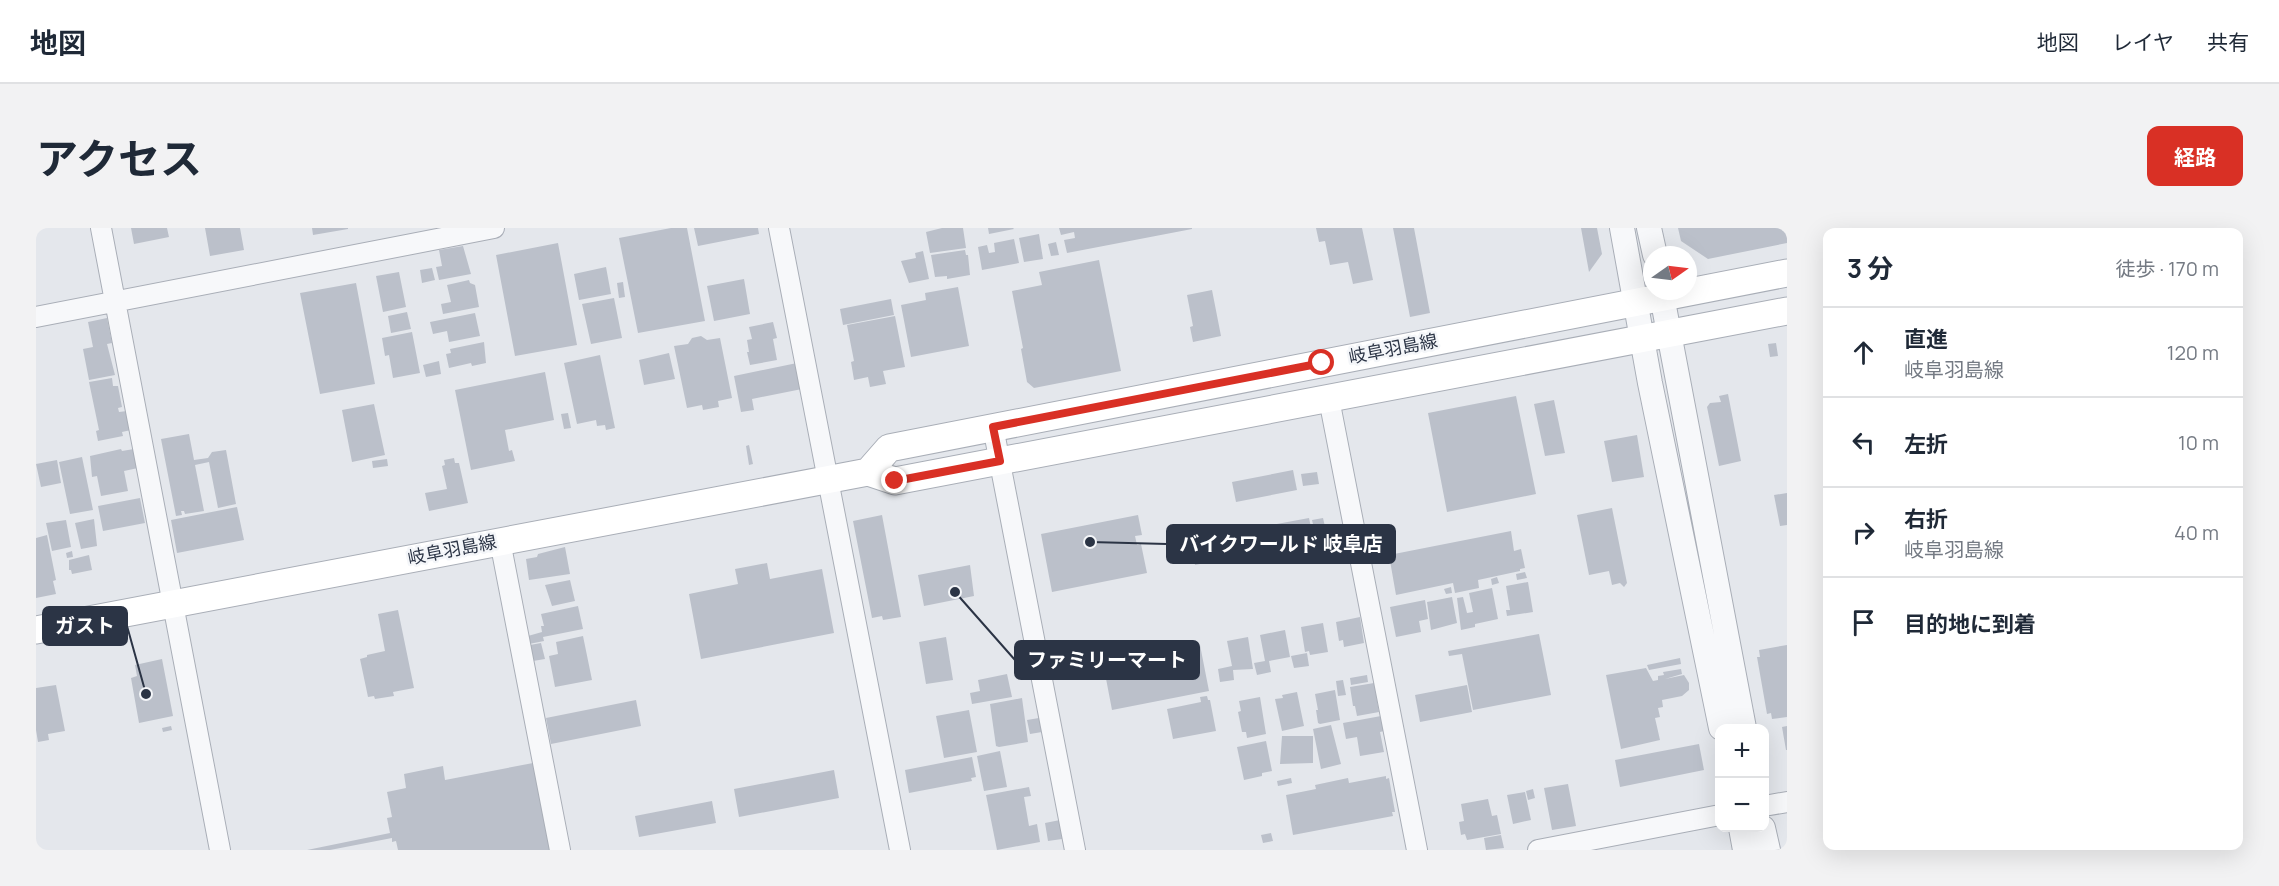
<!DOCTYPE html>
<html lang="ja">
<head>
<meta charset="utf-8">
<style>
	:root { --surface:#fff; --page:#f2f2f3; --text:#1f2937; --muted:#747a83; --line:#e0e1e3; --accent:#d93025 }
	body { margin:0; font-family:Manrope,"Noto Sans JP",sans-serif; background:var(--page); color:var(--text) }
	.controls { position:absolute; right:18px; bottom:18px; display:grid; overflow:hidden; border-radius:12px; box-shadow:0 6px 24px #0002 }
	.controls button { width:54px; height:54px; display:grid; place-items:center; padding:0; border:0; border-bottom:2px solid var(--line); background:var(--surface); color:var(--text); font:30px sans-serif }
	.compass { position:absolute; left:1607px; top:18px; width:54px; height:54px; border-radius:50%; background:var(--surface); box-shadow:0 6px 24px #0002; rotate:76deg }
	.stop { position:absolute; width:18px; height:18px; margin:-14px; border:4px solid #d93025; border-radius:50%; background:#fff }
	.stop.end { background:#d93025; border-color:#fff; box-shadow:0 2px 6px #0008 }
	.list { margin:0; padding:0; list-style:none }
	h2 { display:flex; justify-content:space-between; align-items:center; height:78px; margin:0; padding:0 24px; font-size:26px }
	h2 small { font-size:20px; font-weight:400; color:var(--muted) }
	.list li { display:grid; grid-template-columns:39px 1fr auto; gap:18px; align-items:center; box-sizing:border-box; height:90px; padding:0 24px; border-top:2px solid var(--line) }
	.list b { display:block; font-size:22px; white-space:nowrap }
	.list p { margin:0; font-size:20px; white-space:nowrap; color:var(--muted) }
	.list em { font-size:20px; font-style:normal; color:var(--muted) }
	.icon { flex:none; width:33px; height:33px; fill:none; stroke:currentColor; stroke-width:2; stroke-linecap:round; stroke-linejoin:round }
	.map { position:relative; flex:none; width:1751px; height:622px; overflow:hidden; border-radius:12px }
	header { display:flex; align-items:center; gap:36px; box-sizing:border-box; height:84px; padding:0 30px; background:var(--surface); border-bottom:2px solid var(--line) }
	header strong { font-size:28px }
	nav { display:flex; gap:33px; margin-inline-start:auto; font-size:21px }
	.intro { display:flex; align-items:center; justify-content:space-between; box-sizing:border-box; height:144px; padding:0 36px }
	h1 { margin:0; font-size:42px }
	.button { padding:15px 27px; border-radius:12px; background:var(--accent); color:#fff; font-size:21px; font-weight:700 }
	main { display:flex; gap:36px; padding:0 36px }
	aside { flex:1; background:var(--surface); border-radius:12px; box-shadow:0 6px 24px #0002 }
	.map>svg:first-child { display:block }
	.building { fill:#bbc0ca }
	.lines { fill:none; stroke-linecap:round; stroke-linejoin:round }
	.minor-casing { stroke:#a9aeb7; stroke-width:22 }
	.tertiary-casing { stroke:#a9aeb7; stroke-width:26 }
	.secondary-casing { stroke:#a9aeb7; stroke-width:29 }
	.minor { stroke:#f7f8fa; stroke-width:20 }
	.tertiary { stroke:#f7f8fa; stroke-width:24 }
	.secondary { stroke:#fff; stroke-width:27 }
	.route { stroke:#d93025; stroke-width:8 }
	.labels { text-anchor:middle; stroke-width:5; stroke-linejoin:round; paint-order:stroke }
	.street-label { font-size:18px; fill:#2b3445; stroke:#f4f6f9 }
	.leader { fill:none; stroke:#2b3445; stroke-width:2 }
	.callout-dot { fill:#2b3445; stroke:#f4f6f9; stroke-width:2 }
	.callout { fill:#2b3445; stroke:#2b3445; stroke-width:2 }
	.callout-label { font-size:20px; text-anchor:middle; font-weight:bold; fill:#fff }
</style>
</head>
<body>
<header>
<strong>地図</strong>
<nav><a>地図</a><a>レイヤ</a><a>共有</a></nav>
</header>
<div class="intro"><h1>アクセス</h1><a class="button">経路</a></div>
<main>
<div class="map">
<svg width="1751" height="622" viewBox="0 0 1751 622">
	<rect width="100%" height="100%" fill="#e4e7ec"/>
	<path class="building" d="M95,0H131L133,9L98,16Z
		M169,0H204L208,22L174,28Z
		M276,0H312V1L277,7Z
		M635,0H651L669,93L602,105L583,10Z
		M658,0H722L723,6L662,18Z
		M906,0H927L930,20L894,25L890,4Z
		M952,0H977L978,1L953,6Z
		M1023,0H1156V1L1031,25L1028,12L1039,10L1038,4L1025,7Z
		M1280,0H1326L1337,52L1317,56L1312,34L1294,37L1289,13L1283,14Z
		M1357,0H1378L1394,85L1374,89Z
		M1545,0H1561L1566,26L1553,44Z
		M1642,0H1751V15L1672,31L1645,13Z
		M1003,6L1007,31L988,34L983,10Z
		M978,11L983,35L946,42L942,19L951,17L953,25L959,24L958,15Z
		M1020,14L1023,27L1015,28L1012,16Z
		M522,15L541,117L479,128L460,27Z
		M427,18L435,46L403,52L400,39L406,38L403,22Z
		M929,22L930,27H932L934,47L911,51V48L899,49L895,27Z
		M887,23L893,51L873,55L865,33L880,30L879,25Z
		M1063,32L1085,143L998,160L991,154L985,121L987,120L976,63L1006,57L1003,44Z
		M570,39L575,66L543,72L538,46Z
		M396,40L399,52L386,55L384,42Z
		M363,44L370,79L347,84L340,48Z
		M708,51L714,86L678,93L671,58Z
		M433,52L434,55L439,57L443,79L407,86L405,76L415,74L411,57Z
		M587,54L589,69L583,70L581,55Z
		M320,55L339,156L284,166L264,65Z
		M922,59L933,118L875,129L865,77L890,72L889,65Z
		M1176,62L1185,108L1157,114L1154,99L1157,98L1151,67Z
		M578,70L586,110L555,116L546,76Z
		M855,71L858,87L807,97L804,81Z
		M371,84L375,101L355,105L352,88Z
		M439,85L444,108L413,114L411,103L397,106L394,94Z
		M859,88L869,139L847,143L850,156L834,159L832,149L818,152L815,134L818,133L811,97Z
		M71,90L76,115L71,116L79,147L53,152L47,121L57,119L52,94Z
		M737,94L741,110L737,111L741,132L714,137L711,124H713L711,112L716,111L713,99Z
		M376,104L384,145L357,150L353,127L349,128L346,110Z
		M665,108L671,112L684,110L696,170L682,173L683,179L667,182L666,177L651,180L638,118L652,116L656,110Z
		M448,114L450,135L436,138L435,135L413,140L410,126L415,125L414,121Z
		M1740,115L1742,128L1734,129L1732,116Z
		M633,125L639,151L608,157L603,132Z
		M564,127L579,200L570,202L569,197L561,198L560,192L541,196L528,135Z
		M403,133L405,146L390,149L387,137Z
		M761,135L766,161L716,171L718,182L705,184L698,148Z
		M509,144L518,192L469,202L473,223L476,222L479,233L435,242L419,162Z
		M76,150L77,158H82L86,179L82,180L83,184L91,183L95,202L86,204L87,208L62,213L60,203L63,202L53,154Z
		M1692,166L1705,233L1683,238L1671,179L1674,175L1685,174L1683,168Z
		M1480,168L1500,266L1411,284L1392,185Z
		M1518,172L1529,225L1509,228L1498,176Z
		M338,176L349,227L316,234L306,182Z
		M532,185L535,200L528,201L525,186Z
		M153,206L158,232L172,230L176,224L190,222L200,276L182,280L173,234L159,237L168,283L149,286L148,283H145L146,287L140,288L125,211Z
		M1601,207L1608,249L1576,254L1568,213Z
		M713,217L717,236L713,237L710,218Z
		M85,221L86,223L98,221L102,240L88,243L92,263L65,268L61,248L56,249L54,228Z
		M46,229L57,282L34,286L23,234Z
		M418,230L419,235H423L432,275L393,283L389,265L411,261L406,238L409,237L408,232Z
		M351,231L352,238L337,240L336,233Z
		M21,232L25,255L5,259L0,236Z
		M1257,242L1261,262L1200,274L1196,254Z
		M1281,244L1283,256L1267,258L1265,246Z
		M1751,265V297L1744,298L1738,267Z
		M104,270L109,295L67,303L62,278Z
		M201,279L208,312L141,325L135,292Z
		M1576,280L1591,355L1588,359L1584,355L1576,357L1573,343L1553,347L1541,287Z
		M846,287L865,389L847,392L846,388L836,390L817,293Z
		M1102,287L1106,307L1099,308L1101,317L1105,316L1111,345L1016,364L1005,306Z
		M1273,290L1278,313L1228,323L1224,302L1231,301L1230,298Z
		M1287,290L1291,307L1280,309L1276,292Z
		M58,291L61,318L45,321L39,295Z
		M30,292L35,319L16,323L10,295Z
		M1475,303L1478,323L1485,321L1489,340L1484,341V343L1442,352L1443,360L1419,365L1417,355L1360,367L1353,327Z
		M11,307L20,352L17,353L20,366L0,370V310Z
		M529,319L534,346L493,352L490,331L501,329L502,326Z
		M36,323L37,329L31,330L30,325Z
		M1161,323L1164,336L1159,337L1157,324Z
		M53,327L56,342L36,346L35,342H33V332Z
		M731,335L734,351L786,341L798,405L665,431L653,366L702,356L699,341Z
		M934,337L938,368L888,378L882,347Z
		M1489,344L1491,350L1481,352L1480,346Z
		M1461,349L1463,355L1456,357L1455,351Z
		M534,352L539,373L516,378L509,357Z
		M1492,354L1497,384L1471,388L1470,382H1474L1470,358Z
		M1415,359L1416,365L1410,366L1408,361Z
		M1456,360L1462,391L1439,396V399L1425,402L1421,370L1427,369L1431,385L1437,384L1433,365Z
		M1416,369L1421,395L1395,402L1391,374Z
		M1389,372L1392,391L1383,393L1385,404L1360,409L1354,379Z
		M542,378L547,401L507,409L508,413L493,416L492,408L506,404L505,398H508L505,386Z
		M362,382L378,460L357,464L358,468L339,471L338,468L332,469L324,431L331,429V427L349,423L342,386Z
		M1324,389L1328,415L1308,419L1307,412L1303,413L1300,394Z
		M1287,395L1292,424L1274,427L1273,423L1269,424L1265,399Z
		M1249,402L1254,429L1233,433L1235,444L1221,447L1218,435L1229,433L1224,407Z
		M1503,406L1515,467L1437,482L1426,426L1413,428L1412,423Z
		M547,408L556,452L519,459L513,428L522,426L520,414Z
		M910,409L917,452L890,456L883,414Z
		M1212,409L1217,441L1197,442L1198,452L1184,454L1182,441L1196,438L1191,413Z
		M505,415L509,431L497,433L494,417Z
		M1164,417L1173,463L1076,482L1067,435Z
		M1751,417V489L1736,491L1735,485L1731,486L1721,429H1724L1723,422Z
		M1271,425L1273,438L1258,440L1255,428Z
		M1644,430L1645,436L1613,442L1611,437Z
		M126,431L137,488L103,495L95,450L101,448L99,437Z
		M1610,440L1617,453L1622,452V448L1628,447L1627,444L1645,441L1646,446L1629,451L1648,447L1653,455V462L1646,468L1626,472L1627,479L1622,480L1624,489L1619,490L1624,512L1585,521L1570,447Z
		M971,446L976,469L936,476L934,465L944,463L942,452Z
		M1331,447L1332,454L1315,457L1314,450Z
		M1307,452L1310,467L1302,468L1300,453Z
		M1338,455L1343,484L1321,488L1319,478H1317L1314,459Z
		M20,457L29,503L12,506L13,512L2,514L0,502V460Z
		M1431,457L1436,484L1384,494L1379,467Z
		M1299,462L1304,492L1284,496L1282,495L1280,482H1282L1279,466Z
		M1261,464L1268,498L1246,503L1239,471L1247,470L1246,467Z
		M1171,468L1172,472H1174L1180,503L1137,511L1131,481L1165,474L1164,469Z
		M1224,469L1230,506L1211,510L1210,504H1206L1202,484L1205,483L1203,473Z
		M986,470L992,514L963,519L960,518L954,476Z
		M600,472L605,498L515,516L510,490Z
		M933,482L941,524L908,530L900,488Z
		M1345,488L1348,503L1344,504L1348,524L1324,528L1321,509L1310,511L1307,495Z
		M1003,490L1006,504L994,506L991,492Z
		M1295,497L1305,536L1285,541L1277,501Z
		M135,498L136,502L127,504L126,500Z
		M1751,498V522H1750L1746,499Z
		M1246,508H1277V535L1244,536Z
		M1230,513L1236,543L1226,545V548L1208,552L1201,519Z
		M1663,516L1668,542L1584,559L1579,532Z
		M964,523L971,559L948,563L941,528Z
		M936,529L940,549L935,550L936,553L873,565L869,542Z
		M497,535L514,622H362L360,613L356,614V610L294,622H271L354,605L351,590L356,589L351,564L370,560L368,546L407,538L409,552Z
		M798,542L803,570L703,589L698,561Z
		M1350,548V551L1353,550L1359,584H1356L1357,588L1257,607L1250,567L1280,561L1279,557L1312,550L1313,555Z
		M1255,550L1256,555L1242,558L1241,553Z
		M1532,556L1540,598L1516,602L1508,560Z
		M993,559L995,568L988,569L993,598L1001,596L1004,614L961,622L950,567Z
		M1497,561L1499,570L1492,572L1490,563Z
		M1489,564L1495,592L1477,596L1471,567Z
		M1452,571L1456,588L1461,587L1465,606L1431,612L1429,606L1425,607L1423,594L1428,593L1425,576Z
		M676,573L680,595L603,609L599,588Z
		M1024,592L1026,611L1012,613L1009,595Z
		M1235,605L1237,613L1227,615L1225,607Z
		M1465,607L1468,620L1450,622L1448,610Z"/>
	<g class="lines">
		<defs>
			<path id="minor" d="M65,0L184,622
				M743,0L864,622
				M0,89L458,0
				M1293,171L1381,622
				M957,199L1039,622
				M464,313L524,622
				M1728,578L1751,574
				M1502,622L1684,587"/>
			<path id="tertiary" d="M1586,0L1614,155L1685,500
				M1613,0L1619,27
				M1625,63L1708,500
				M1705,600L1709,622
				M1727,600L1732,622"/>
			<path id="secondary" d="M832,244L853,220L1751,45
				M0,402L832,244L859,253L1751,83"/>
		</defs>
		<use href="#minor" class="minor-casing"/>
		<use href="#tertiary" class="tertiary-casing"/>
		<use href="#secondary" class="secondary-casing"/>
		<use href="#minor" class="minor"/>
		<use href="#tertiary" class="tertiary"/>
		<use href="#secondary" class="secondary"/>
	</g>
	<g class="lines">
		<path class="route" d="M859,253L964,233L957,199L1286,135"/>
	</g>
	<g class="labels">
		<g class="street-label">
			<text transform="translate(1357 121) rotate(-11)" y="6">岐阜羽島線</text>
			<text transform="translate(416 322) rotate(-11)" y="6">岐阜羽島線</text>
		</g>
	</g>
	<path class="leader" d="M1054 314L1131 316M110 466L91 398M919 364L979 432"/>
	<g class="callout-dot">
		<circle cx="1054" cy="314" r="6"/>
		<circle cx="110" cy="466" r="6"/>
		<circle cx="919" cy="364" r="6"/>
	</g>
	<g class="callout">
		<rect x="1131" y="297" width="228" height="38" rx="6"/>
		<rect x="7" y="379" width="84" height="38" rx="6"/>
		<rect x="979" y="413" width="184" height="38" rx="6"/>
	</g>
	<g class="callout-label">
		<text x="1245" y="323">バイクワールド 岐阜店</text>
		<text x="49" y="405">ガスト</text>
		<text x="1071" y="439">ファミリーマート</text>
	</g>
</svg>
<div class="controls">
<button>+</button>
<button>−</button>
</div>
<svg class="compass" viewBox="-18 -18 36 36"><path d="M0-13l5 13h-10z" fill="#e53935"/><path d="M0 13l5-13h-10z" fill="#747a83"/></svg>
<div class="stop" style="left:1286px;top:135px"></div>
<div class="stop end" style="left:859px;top:253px"></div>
</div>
<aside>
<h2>3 分<small>徒歩 · 170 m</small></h2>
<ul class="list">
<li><svg class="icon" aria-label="ahead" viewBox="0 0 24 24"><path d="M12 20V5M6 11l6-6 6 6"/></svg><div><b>直進</b><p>岐阜羽島線</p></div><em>120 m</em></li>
<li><svg class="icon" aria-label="left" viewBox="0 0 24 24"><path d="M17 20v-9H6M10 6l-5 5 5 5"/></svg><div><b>左折</b></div><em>10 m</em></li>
<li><svg class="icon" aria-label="right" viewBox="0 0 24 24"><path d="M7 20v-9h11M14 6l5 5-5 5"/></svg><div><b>右折</b><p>岐阜羽島線</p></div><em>40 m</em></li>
<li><svg class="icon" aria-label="arrive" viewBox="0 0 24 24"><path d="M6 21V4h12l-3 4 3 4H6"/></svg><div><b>目的地に到着</b></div></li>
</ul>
</aside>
</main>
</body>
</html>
